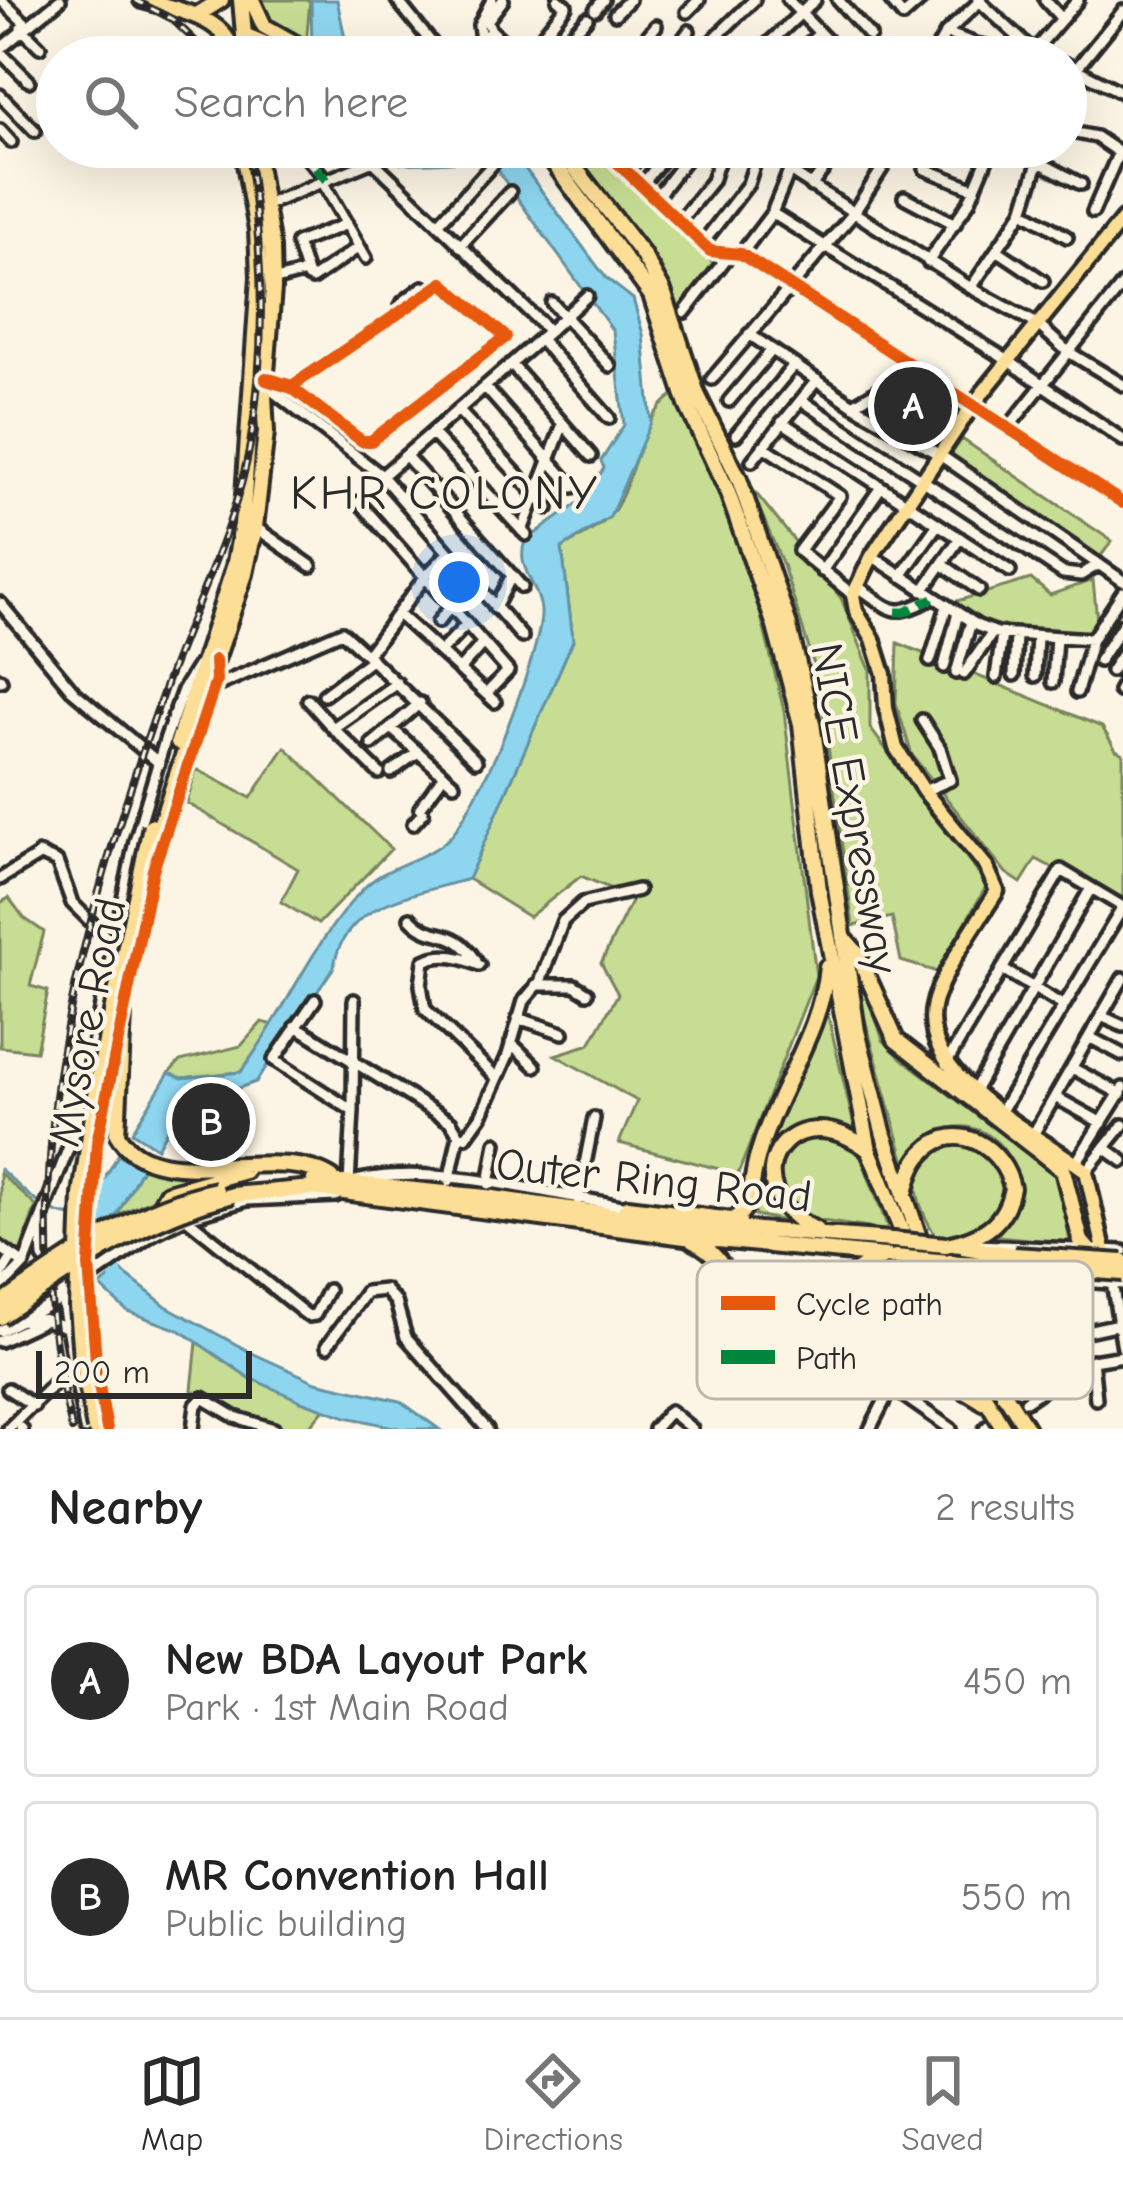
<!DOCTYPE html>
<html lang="en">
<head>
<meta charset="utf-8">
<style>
	:root { --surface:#fff; --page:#f6f6f6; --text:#222; --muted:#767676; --line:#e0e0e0; --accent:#2b2b2b }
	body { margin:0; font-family:"Comic Neue",sans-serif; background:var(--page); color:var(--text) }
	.scale { position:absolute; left:36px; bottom:30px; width:216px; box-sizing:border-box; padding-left:12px; border:6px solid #2b2b2b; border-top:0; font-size:33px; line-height:42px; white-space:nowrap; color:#2b2b2b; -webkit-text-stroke:9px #fcf5e5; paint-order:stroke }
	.you { position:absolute; left:459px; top:582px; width:42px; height:42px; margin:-30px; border:9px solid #fff; border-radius:50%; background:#1a73e8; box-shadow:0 0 0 18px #1a73e833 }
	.badge { display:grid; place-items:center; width:78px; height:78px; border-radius:50%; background:var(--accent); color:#fff; font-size:39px; font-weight:700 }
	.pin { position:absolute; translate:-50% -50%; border:6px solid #fff; box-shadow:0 3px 12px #0006 }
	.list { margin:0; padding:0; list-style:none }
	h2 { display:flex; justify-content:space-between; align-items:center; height:156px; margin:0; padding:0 48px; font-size:51px }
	h2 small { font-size:39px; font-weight:400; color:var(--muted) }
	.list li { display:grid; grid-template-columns:78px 1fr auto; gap:36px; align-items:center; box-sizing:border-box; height:192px; margin:0 24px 24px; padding:0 24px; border:3px solid var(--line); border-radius:12px }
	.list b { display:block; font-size:45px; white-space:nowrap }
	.list p { margin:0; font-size:39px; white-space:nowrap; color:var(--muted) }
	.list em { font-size:39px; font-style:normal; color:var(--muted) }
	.icon { flex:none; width:66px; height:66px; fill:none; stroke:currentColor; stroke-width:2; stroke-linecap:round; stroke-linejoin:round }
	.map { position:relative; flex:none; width:1123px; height:1429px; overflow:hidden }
	.search { position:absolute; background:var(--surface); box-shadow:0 12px 48px #0002; left:36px; right:36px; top:36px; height:132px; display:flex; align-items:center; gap:30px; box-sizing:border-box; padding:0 42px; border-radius:66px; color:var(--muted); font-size:45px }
	.sheet { height:588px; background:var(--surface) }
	nav { display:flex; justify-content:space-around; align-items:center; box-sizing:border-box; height:168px; border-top:3px solid var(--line); background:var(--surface); font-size:33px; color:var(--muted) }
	nav a { display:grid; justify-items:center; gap:6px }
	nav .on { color:var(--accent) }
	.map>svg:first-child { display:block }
	.green { fill:#c7dd93; stroke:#79845f; stroke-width:3 }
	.water { fill:#8ed6ef; stroke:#6692a1; stroke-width:3 }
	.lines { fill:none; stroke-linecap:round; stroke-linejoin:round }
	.stream { stroke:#6692a1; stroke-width:3 }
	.river { stroke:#8ed6ef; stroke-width:14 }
	.minor-casing { stroke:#2b2b2b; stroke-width:18 }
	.major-casing { stroke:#2b2b2b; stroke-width:21 }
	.highway-casing { stroke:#2b2b2b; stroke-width:22 }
	.minor { stroke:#fcf5e5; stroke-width:9 }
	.major { stroke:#fcde96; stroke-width:12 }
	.highway { stroke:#fcde96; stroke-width:14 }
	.rail-casing { stroke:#2b2b2b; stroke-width:8 }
	.rail { stroke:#fcf5e5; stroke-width:3; stroke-dasharray:9; stroke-linecap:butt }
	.highway-bridge-casing { stroke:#2b2b2b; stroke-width:22; stroke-linecap:butt }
	.highway-bridge { stroke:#fcde96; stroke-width:14 }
	.quiet { stroke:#00873e; stroke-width:9; stroke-dasharray:18 9; stroke-linecap:butt }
	.cycleway-casing { stroke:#fcf5e5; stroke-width:20 }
	.cycleway { stroke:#e8590c; stroke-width:12 }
	.labels { text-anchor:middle; stroke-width:9; stroke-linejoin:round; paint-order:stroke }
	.street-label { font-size:45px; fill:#2b2b2b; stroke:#fcf5e5 }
	.neighbourhood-label { font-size:48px; letter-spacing:3px; fill:#2b2b2b; stroke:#fcf5e5 }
	.key { fill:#fcf5e5; stroke:#bdb8ad; stroke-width:3 }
	.key-label { font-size:33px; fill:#2b2b2b }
</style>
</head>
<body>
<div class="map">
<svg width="1123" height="1429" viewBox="0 0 1123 1429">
	<rect width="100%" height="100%" fill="#fcf5e5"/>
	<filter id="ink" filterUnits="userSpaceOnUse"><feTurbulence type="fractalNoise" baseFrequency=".00833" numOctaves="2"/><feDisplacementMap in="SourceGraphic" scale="24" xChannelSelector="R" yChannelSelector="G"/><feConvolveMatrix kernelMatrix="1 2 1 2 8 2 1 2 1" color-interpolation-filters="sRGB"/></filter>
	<g filter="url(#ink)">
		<path class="green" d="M248,0H310L305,57H256Z
			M568,147H591L714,264L680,316L661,266Z
			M909,377L960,408L943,436L929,427L921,438L866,405Z
			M675,394L720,494L758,604L784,711L816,976L738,1174L619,1143L637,1101L555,1055L590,1044L618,994L601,963L633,898L581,876L529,917L468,879L573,640L562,548C576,539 598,529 609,517C635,488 637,416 675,394Z
			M962,439L1112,541L1098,560L949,458Z
			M750,486L841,598L870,670V728L987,885L937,972L901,961L892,917L853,926L819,681L783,565Z
			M1031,579L1050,595L1093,580L1097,620L1102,622L1091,637L995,631L950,603Z
			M898,643L1102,727L1116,750L1123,754V905L1036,859L1021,883L1006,873L912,755L896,703Z
			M285,747L391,849L318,924L281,902L298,869L187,803L196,769L251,798Z
			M9,898L24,918L44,932L30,986L48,991L36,1051L0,1047V903Z
			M862,979L883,1040L901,1058L1054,1173L1062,1190L1070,1243L997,1236C1004,1226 1013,1216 1017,1204C1026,1170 995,1122 956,1127C933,1130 918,1149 906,1166L856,987V982Z
			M825,1003L855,1130C787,1101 741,1163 784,1221L754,1215L771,1137Z
			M262,1022L274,1025L241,1072L182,1078L169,1073L180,1061L241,1046Z
			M829,1135L855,1149L861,1157L889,1231L809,1219C763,1191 774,1138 829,1135Z
			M950,1145C976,1144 1009,1161 1005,1193C1004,1202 997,1213 994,1222L958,1235H935C914,1200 903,1165 950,1145Z
			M142,1168L210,1174L117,1215Z
			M0,1173L36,1206L20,1253L0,1240Z
			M893,1261L905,1267C916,1298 910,1339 868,1331L851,1314C842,1284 865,1268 893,1261Z
			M197,1342L248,1377L324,1409L307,1429H289L233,1413L192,1390Z"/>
		<path class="water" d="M311,0H337L349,57H312Z
			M344,147H507L512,151L606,278L633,299L643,334L651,422L610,517L562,548L573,640L468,879C415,895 343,902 334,967L256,1082L228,1092L185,1097L157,1148L132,1132L169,1073L182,1078L241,1072C285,1013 312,942 363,889C385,865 426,861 449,838C462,826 495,759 502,741C513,713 543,638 541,610C539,585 515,568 525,541L584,499L604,468L601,461L624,425L613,331L492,163L487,160C438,161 389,173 344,147Z
			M118,1155L142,1168L117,1215L92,1229L94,1197Z
			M120,1270L166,1306L252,1353L316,1382L400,1401L439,1429H403L346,1417L301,1401L248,1377L181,1331L127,1311L100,1286Z"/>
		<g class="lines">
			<path class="stream" d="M0,1169C21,1187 43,1214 72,1216"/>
			<path class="river" d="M105,1203V1225L117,1281L123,1284"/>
			<defs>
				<path id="minor" d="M1,0L26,24
					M397,0L443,57
					M788,0L843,57
					M838,0L870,36
					M890,0L903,16L921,0
					M978,0L1029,47L1051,57
					M1045,0L1062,19
					M595,10L603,0
					M687,12L699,0
					M615,14L629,0
					M21,28L40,47
					M491,30L519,57
					M946,33L976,44L1023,53L1029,47
					M481,40L479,25L492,0
					M483,41L491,30L487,21L503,0
					M0,49L60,0
					M1035,50L1078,0
					M0,52L29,81
					M457,57L481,40L505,57
					M525,57L566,6L558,0
					M550,57L587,18
					M596,57L606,45
					M630,57L656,26
					M670,57L689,31
					M702,57L717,36L754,0
					M754,57L815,0
					M794,57L820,33
					M932,57L946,33L981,0
					M1066,64L1123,93
					M1076,69L1123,11
					M0,95L35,131
					M0,130L11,142
					M1066,131L1096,137L1121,154
					M298,147L326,180
					M341,147L373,161
					M601,147L710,251L741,254L1123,503
					M1039,162L1081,184
					M925,169L975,189
					M627,172L646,147
					M791,172L971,288L1037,324L1067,351L1123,385
					M322,181L366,258
					M641,186L672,147
					M811,186L841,147
					M904,197L955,224
					M655,199L690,154
					M266,205L373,161L549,331L382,476
					M1023,211L1067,237
					M1093,212L1119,152
					M772,213L1007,360L1123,440
					M679,222L712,181L723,147
					M347,224L297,243L308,277L312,279L359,247
					M438,224L493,164
					M702,244L748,184L760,147
					M460,246L510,192
					M997,250L1043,281
					M741,254L772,213L799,147
					M928,262L969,202L992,147
					M272,281L306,272
					M971,288L1023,211L1043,147
					M552,303L610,366
					M398,312L403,302L423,287
					M685,312L729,255
					M549,331L587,296
					M749,334L853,405L940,455L1123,581
					M540,339L609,418
					M511,364L591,456
					M712,379L853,214L896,147
					M266,380L292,388L362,441H371L506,337L443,283L292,386L266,378
					M266,386L382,476L522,637
					M485,387L573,487
					M801,400L1063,573L1081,575L1099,564
					M729,401L772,350
					M853,405L914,369
					M458,410L548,508
					M782,422L1010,571
					M1008,428L1123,284
					M432,433L526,535
					M736,435L794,365
					M763,446L840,496L799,551L853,595
					M406,456L522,587
					M752,461L817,380
					M359,502L508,671L486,694
					M255,527L311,566
					M522,531L563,424
					M448,553L425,577L367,655L476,761
					M872,556L978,626L997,633L1092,639L1123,592
					M942,564L979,590
					M822,571L881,487
					M901,576L938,524
					M857,586C894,611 891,619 933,598
					M923,591L960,538
					M0,603L74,692L159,763
					M495,608L512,575
					M398,614L495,702
					M438,622L451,606
					M440,652L467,624
					M930,661L947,606
					M1099,661L1123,624
					M944,667L958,613
					M459,670L483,643
					M1111,671L1123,653
					M956,673L971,622
					M964,674L993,632
					M1014,675L1016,635
					M1035,676L1037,636
					M996,677L1002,634
					M0,679L1,681
					M1053,682L1056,637
					M214,687L342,632L367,655
					M1119,691L1123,684
					M1077,692L1092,639
					M324,695L372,659
					M308,700L333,728L397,683
					M922,720L940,748L950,780L924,791
					M333,728L379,773
					M391,728L420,703
					M372,744L391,728L454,784
					M391,772L418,752
					M413,824L423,813L420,808L444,775
					M39,854L57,862L72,903L114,945
					M0,879L41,854
					M410,918C433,944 452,923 476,961
					M479,965C462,957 442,952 424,961L421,985L425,1009L496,1077
					M1002,969L1064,1006
					M536,985H574L587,993
					M315,1000L274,1060L353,1111L349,1183C423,1160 550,1194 628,1207
					M1101,1016L1123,1026
					M518,1018L563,1033
					M122,1020L153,870L213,689
					M296,1026L451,1122L459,1135L449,1181
					M1089,1037L1123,1055
					M511,1043L535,1066
					M946,1064L1061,870L1123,907
					M1072,1068L1121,1094
					M974,1091L1091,888
					M1055,1097L1102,1123
					M353,1111L354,1000
					M1001,1111L1123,907
					M1034,1133L1123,978
					M459,1135L466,1137L481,1116L508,1055L524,1001L540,982L563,921L583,903L638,890
					M1105,1148L1123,1161
					M1076,1163L1123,1088
					M1086,1171L1123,1125
					M489,1184L496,1143
					M578,1200L594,1118
					M185,1217L308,1316L315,1315L328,1290
					M41,1228L43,1257L59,1281L85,1429
					M976,1245L1123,1251
					M0,1247L24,1264
					M968,1267L985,1274L1123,1284
					M0,1277L13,1256
					M1112,1282L1123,1348
					M0,1289L24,1264L75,1131L135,841L166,737L183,690L198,666
					M25,1321L39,1318L66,1327
					M0,1331L62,1298L153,1234L185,1218L247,1200L336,1196
					M1055,1338L1119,1324
					M0,1341L41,1322
					M327,1346L366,1292L385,1290L396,1302L406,1337L487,1429
					M1092,1360L1096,1399
					M891,1387L951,1429
					M8,1389L34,1406
					M1026,1401L1051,1384L1062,1366L1123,1356
					M21,1428L22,1429
					M8,1429L74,1364
					M107,1429C76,1305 86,1165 116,1042
					M193,1429L196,1405L203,1398L235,1417L274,1429
					M654,1429L670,1411L692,1429
					M870,1429L905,1361
					M985,1429L988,1426"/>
				<path id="major" d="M1104,1250L1086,1171C1038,1134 915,1077 934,1003C942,972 979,920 997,891L986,866L924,791L896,748L886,708L884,674L873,639L856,611L853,595L872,556L972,406L1123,219"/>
				<path id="highway" d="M142,0C173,9 229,16 233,57
					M241,0L246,57
					M252,0L264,26L319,57
					M197,15L221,0
					M244,35L296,57
					M542,147L651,295L687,405L727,490L774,623L801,724L819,891L869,1150L921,1279L989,1404
					M559,147L642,254L663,291L697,394L739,479L788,622L812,723L857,1031L884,1135L919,1237L965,1330L1027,1429
					M178,742L234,567L242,525L259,277L257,230L242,147
					M159,828L245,574L255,527L266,432L264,396L273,289L272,247L255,147
					M843,937L857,953L896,1040L1063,1170L1081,1241L1088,1249
					M123,1015L117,1134C154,1199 274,1140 332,1178
					M314,1180L486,1197L667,1223L892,1240
					M233,1195L313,1188L685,1237L895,1257
					M904,1197C908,1181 912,1164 924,1152C958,1117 1004,1149 1012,1188C1005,1225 981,1238 946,1245
					M156,1213L167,1193L245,1171
					M621,1217L628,1207L739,1221
					M736,1218C753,1204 751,1180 757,1159C774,1093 821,1035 827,967
					M816,1230C727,1187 787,1088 869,1150
					M693,1241C742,1264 727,1313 765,1333C803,1353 842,1347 883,1355C921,1363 951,1382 984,1402
					M957,1246L1014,1255
					M881,1258C771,1302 918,1408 921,1280
					M960,1263L1014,1265
					M966,1330L999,1342L1023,1336
					M1004,1396L1040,1278"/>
			</defs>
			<use href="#minor" class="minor-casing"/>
			<use href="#major" class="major-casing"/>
			<use href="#highway" class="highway-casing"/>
			<use href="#minor" class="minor"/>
			<use href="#major" class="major"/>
			<use href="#highway" class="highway"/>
			<defs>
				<path id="rail" d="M135,0L172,19L212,57
					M72,1429C9,1174 78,933 163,693C191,612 235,530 250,445C267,346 263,246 247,147"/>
			</defs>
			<use href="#rail" class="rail-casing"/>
			<use href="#rail" class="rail"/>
			<defs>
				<path id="highway-bridge" d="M892,1240L946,1245
					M1014,1255L1123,1262
					M895,1257L960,1263
					M1014,1265L1123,1273
					M0,1305C67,1258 135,1207 216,1190
					M0,1317C75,1266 144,1217 233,1195
					M989,1404L1004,1429
					M95,1429L81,1357L77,1307L81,1195L99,1075L151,826"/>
			</defs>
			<use href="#highway-bridge" class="highway-bridge-casing"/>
			<use href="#highway-bridge" class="highway-bridge"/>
			<path class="quiet" d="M298,147L326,180
				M896,612H905L933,598"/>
			<defs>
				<path id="cycleway" d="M601,147L710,251L741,254L1123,503
					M266,380L292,388L362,441H371L506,337L443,283L292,386L266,378
					M107,1429L97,1375L89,1265L97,1143L153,870L216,681L215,660"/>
			</defs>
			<use href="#cycleway" class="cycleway-casing"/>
			<use href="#cycleway" class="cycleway"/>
		</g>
	</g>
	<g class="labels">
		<g class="street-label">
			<text transform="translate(856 808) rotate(80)" y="16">NICE Expressway</text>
			<text transform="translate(86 1022) rotate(-79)" y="16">Mysore Road</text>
			<text transform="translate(654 1179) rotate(6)" y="16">Outer Ring Road</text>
		</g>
		<g class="neighbourhood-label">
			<text x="445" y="509">KHR COLONY</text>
		</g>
	</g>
	<rect x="697" y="1261" width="396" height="138" rx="18" class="key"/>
	<rect x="721" y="1296" width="54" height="14" fill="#e8590c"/>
	<rect x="721" y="1350" width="54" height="14" fill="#00873e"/>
	<g class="key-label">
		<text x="796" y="1315">Cycle path</text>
		<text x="796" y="1369">Path</text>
	</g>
</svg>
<div class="scale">200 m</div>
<div class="you"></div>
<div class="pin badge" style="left:913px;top:406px">A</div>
<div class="pin badge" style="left:211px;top:1122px">B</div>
<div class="search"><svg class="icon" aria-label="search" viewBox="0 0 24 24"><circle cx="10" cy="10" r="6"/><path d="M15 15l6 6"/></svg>Search here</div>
</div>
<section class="sheet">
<h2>Nearby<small>2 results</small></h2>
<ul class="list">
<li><span class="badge">A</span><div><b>New BDA Layout Park</b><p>Park · 1st Main Road</p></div><em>450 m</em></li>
<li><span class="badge">B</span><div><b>MR Convention Hall</b><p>Public building</p></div><em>550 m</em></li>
</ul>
</section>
<nav>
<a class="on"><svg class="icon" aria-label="map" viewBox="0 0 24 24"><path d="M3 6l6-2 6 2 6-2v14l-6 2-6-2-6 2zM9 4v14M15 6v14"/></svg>Map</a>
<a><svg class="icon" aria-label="directions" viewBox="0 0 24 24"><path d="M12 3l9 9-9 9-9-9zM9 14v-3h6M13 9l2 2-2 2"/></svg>Directions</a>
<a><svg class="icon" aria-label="saved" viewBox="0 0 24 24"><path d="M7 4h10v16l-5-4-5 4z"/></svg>Saved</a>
</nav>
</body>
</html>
